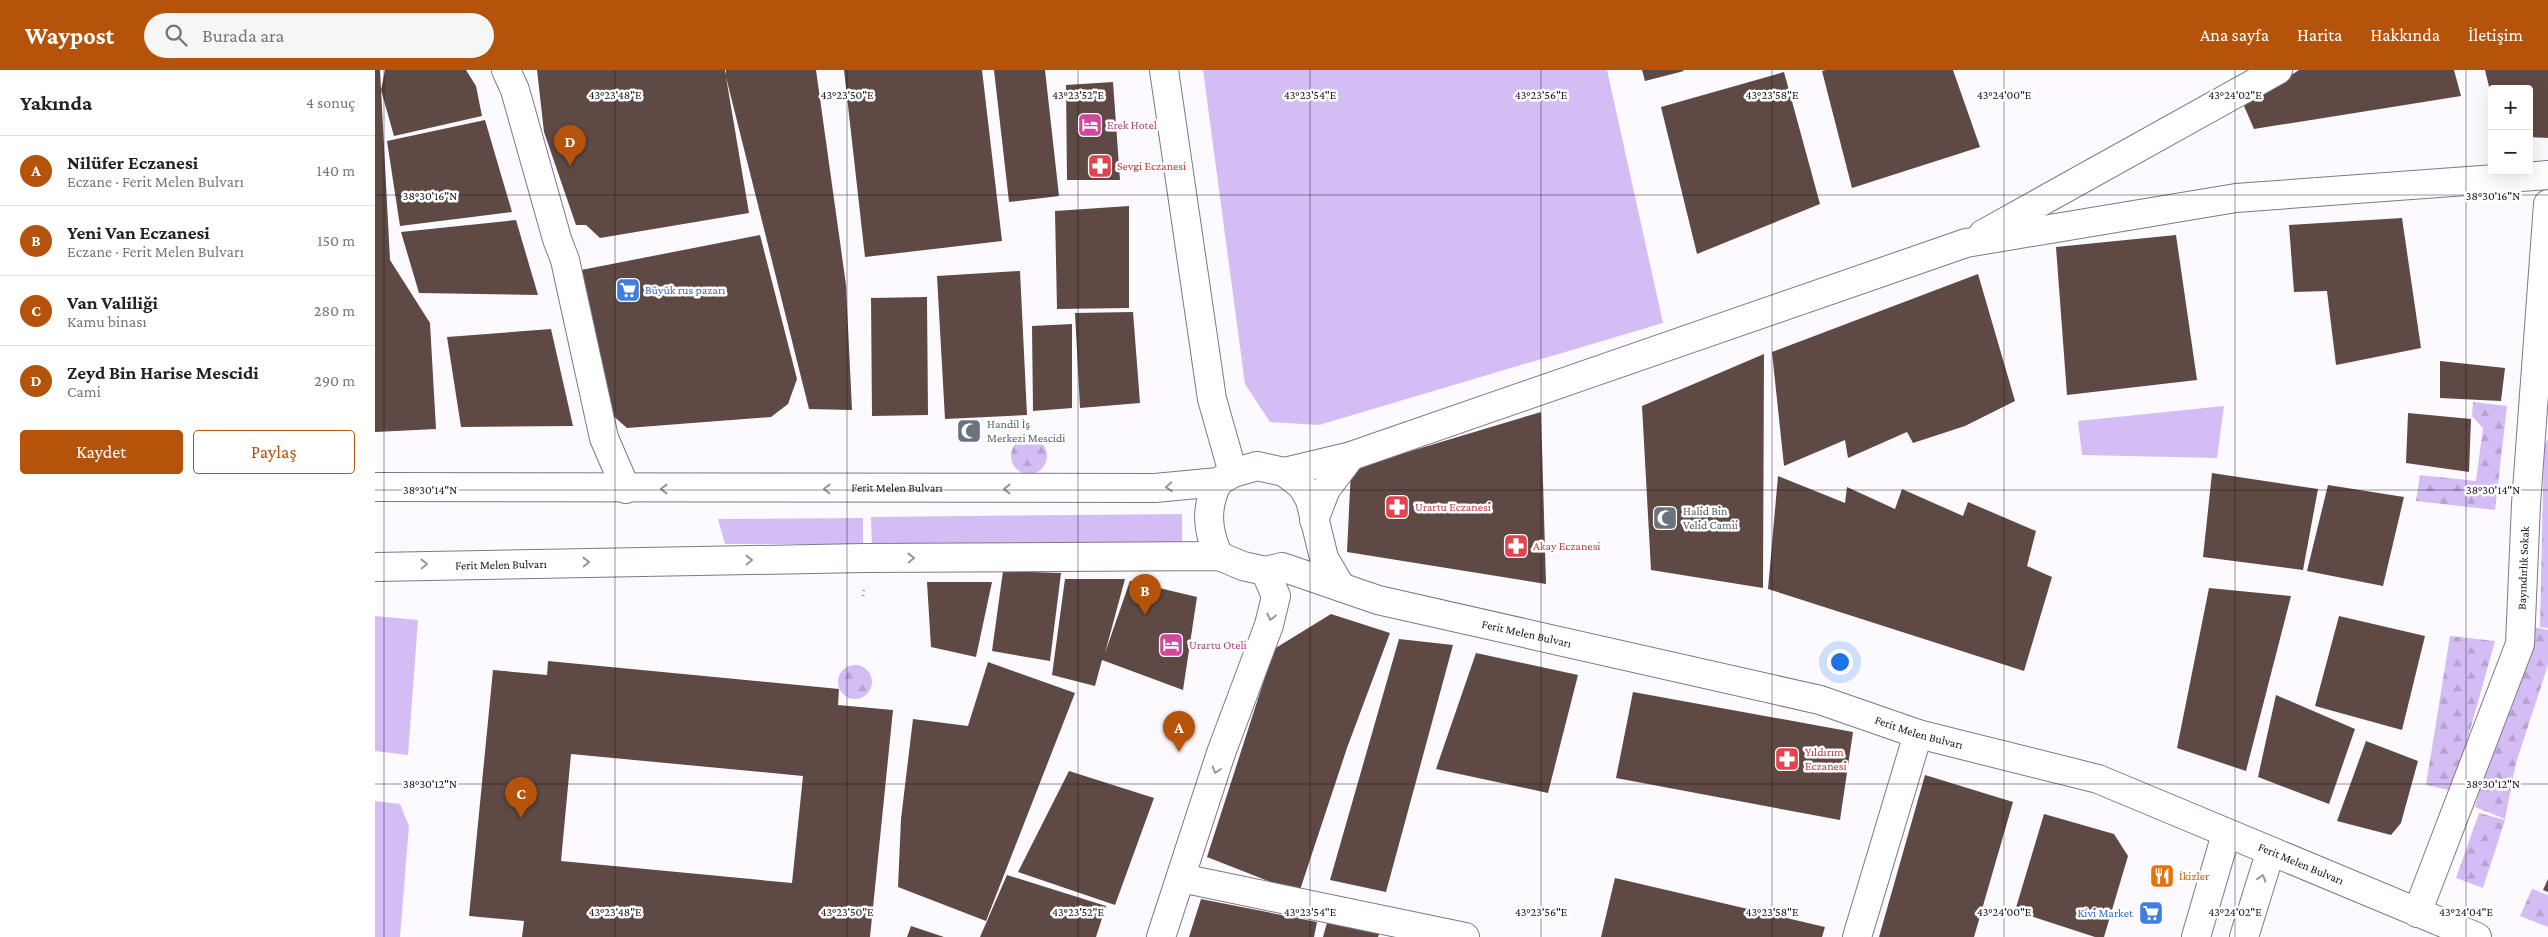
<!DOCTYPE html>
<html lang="tr">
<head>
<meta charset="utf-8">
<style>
	:root { --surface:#fff; --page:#f6f6f6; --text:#222; --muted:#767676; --line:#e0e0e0; --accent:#b45309 }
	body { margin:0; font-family:"Crimson Pro",serif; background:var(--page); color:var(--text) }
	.controls { position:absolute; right:15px; top:15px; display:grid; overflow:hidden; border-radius:5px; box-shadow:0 5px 20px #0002 }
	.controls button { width:45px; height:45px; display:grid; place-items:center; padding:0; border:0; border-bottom:1px solid var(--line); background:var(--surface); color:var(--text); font:25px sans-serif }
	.you { position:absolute; left:1464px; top:591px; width:18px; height:18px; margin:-12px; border:4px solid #fff; border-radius:50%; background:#1a73e8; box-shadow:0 0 0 8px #1a73e833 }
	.badge { display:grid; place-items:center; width:32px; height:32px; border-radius:50%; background:var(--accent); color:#fff; font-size:16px; font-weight:700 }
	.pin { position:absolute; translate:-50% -41px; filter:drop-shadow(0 1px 2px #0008) }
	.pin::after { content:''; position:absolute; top:26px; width:18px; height:15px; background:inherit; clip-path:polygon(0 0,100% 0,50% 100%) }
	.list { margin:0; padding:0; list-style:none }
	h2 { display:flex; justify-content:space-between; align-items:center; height:65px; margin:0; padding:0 20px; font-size:21px }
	h2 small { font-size:16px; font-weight:400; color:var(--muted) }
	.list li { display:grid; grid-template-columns:32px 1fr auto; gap:15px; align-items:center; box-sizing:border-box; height:70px; padding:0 20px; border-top:1px solid var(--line) }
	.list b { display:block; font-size:19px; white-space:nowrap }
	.list p { margin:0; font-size:16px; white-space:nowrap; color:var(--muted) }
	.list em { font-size:16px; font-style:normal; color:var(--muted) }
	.actions { display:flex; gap:10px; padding:15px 20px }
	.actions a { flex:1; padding:11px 0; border:1px solid var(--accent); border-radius:5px; text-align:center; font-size:18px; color:var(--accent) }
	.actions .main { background:var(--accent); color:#fff }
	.icon { flex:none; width:28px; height:28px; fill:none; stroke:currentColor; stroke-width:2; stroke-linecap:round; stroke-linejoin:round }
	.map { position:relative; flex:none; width:2173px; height:867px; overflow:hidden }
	header { display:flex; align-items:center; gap:30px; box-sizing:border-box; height:70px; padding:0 25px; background:var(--accent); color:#fff }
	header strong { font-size:24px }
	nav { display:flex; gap:28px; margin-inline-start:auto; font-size:18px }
	.search { width:350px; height:45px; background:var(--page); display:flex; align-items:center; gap:12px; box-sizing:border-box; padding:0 18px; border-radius:28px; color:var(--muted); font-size:19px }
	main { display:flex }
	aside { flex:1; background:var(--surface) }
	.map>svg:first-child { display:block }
	.green { fill:#d4bdf4 }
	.forest { fill:url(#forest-firs) }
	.building { fill:#5e4944; fill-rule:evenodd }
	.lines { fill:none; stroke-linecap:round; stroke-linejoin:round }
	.street-casing { stroke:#7e7789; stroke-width:30 }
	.secondary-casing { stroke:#7e7789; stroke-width:30 }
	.path { stroke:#939197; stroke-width:3; stroke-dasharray:1 4; stroke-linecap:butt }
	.street { stroke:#fff; stroke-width:28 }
	.secondary { stroke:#fff; stroke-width:28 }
	.oneway { stroke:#969598 }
	.ticks { fill:none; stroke:#16131a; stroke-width:1; stroke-opacity:0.45 }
	.labels { text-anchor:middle; stroke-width:5; stroke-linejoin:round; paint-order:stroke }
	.hotel-label { font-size:12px; fill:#b23c85; stroke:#fff; text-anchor:start }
	.health-label { font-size:12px; fill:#be3a42; stroke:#fff; text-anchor:start }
	.shop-label { font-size:12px; fill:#366cbe; stroke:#fff; text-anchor:start }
	.worship-label { font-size:12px; fill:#5b616d; stroke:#fff; text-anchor:start }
	.street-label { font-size:12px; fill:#16131a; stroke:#fff }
	.food-label { font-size:12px; fill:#c56008; stroke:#fff; text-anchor:start }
	.ticks-label { font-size:12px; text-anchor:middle; fill:#16131a; stroke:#fff; stroke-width:5; stroke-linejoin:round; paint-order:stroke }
</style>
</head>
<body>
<header>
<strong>Waypost</strong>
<div class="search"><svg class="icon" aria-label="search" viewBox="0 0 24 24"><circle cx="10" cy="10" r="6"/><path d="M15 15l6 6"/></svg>Burada ara</div>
<nav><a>Ana sayfa</a><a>Harita</a><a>Hakkında</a><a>İletişim</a></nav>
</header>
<main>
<aside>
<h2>Yakında<small>4 sonuç</small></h2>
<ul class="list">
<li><span class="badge">A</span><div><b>Nilüfer Eczanesi</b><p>Eczane · Ferit Melen Bulvarı</p></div><em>140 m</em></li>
<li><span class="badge">B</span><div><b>Yeni Van Eczanesi</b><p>Eczane · Ferit Melen Bulvarı</p></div><em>150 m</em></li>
<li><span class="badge">C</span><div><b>Van Valiliği</b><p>Kamu binası</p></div><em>280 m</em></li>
<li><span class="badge">D</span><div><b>Zeyd Bin Harise Mescidi</b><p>Cami</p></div><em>290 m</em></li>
</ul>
<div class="actions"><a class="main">Kaydet</a><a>Paylaş</a></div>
</aside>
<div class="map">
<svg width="2173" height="867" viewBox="0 0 2173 867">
	<defs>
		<pattern id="forest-firs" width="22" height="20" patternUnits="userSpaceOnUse" patternTransform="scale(1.25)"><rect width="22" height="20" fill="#d4bdf4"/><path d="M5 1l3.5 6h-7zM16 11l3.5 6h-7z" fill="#b5a2d1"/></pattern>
	</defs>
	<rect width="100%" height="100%" fill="#fcfaff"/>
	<path class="green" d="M828,0H1232L1288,253L944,355L895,352L870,314Z
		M1849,336L1842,388L1707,385L1703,351Z
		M807,444V475L497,477L496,447Z
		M488,448V474H350L343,449Z
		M0,546L43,550L33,685L0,681Z
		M0,731L25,734L34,756L25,867H0Z"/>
	<path class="forest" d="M2098,332L2132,336L2120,440L2041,431L2045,405L2101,411L2108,358L2097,346Z
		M636 386a18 18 0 1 1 36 0a18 18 0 1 1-36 0Z
		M2173,369V558L2165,557L2169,375Z
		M2150,555L2173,560V595L2141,693L2130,749L2100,737Z
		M2075,566L2120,571L2078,721L2051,715Z
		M463 612a17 17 0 1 1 34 0a17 17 0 1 1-34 0Z
		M2104,743L2130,750L2108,818L2081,808Z
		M2157,819L2173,825V857L2145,846Z"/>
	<path class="building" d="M0,0H5L15,190L55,253L61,359L0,362Z
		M10,0H91L101,16L107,46L19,66L6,20Z
		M162,0H350L351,5V0H441L471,215L477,340L434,339L351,7L374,143L225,168L211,155H201L169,62Z
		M469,0H607L627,171L490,187Z
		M619,0H670L684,126L634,132Z
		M1267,0H1308L1309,1L1270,11Z
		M1451,0H1578L1605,77L1477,118L1447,1Z
		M1924,0H2079L2086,26L1879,59L1869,36Z
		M2110,0H2173V68L2154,67V19H2117L2116,25Z
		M1409,2L1445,134L1322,184L1286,37Z
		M738,12L745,110H692L691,15Z
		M110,50L137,142L25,156L12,71Z
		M754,136V238L682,239L680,141Z
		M2027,148L2046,278L1961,295L1952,221L1919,222L1914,155Z
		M141,150L163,225L44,223L26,162Z
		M385,165L422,309L413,334L396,347L252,358L235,343L201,201Z
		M1801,165L1822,310L1692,325L1681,177Z
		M645,201L652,345L570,349L562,206Z
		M1603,204L1640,331L1590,356L1538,373L1532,362L1473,388L1470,370L1409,396L1397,282Z
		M552,227L553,345L497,346L496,228Z
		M758,242L765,333L705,338L700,243Z
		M697,254V338L658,341L657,256Z
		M176,259L198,356L86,357L72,267Z
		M1389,284L1388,518L1276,500L1267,336Z
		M2065,291L2130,298L2126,331L2065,328Z
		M1166,342L1171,514L972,482L976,399Z
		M2033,343L2096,349L2094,402L2031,393Z
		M1837,403L1943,419L1928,500L1828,487Z
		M1403,406L1470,433L1472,417L1520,439L1527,419L1588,446L1593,432L1661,461L1652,496L1677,507L1649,601L1393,519Z
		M1953,415L2029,427L2008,516L1932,501Z
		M628,501L686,503L675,591L617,581Z
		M690,509H750L730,583L755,511L822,527L808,620L727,590L720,616L677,605Z
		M552,512H617L601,587L556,577Z
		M1834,518L1916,526L1871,701L1802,678Z
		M956,544L1015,563L972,678L924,823L832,787L899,579Z
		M1964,546L2050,566L2027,660L1940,636Z
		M1024,569L1078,575L1011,822L955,810Z
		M1101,583L1203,605L1173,723L1061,699Z
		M173,591L464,619L463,635L518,640L495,867H147L149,851L94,846L118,600L172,605ZM196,684L428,706L417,813L186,791Z
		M613,592L700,623L611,851L523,817L526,749L538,649L593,656Z
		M1258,622L1478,662L1465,750L1241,708Z
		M1901,625L1980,659L1954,734L1883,707Z
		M1991,671L2043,691L2026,753L2016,765L1962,751Z
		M694,701L779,728L740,835L643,802Z
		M1550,705L1638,732L1599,867H1504Z
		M1669,744L1739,764L1753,786L1729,867H1720L1640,841Z
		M632,805L731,836L721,867H605Z
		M1240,808L1450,857L1447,867H1226Z
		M2173,809V822L2168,820Z
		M826,829L942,852L939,867H814Z
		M953,849L1005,861L1003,867H948Z
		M536,856L569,867H532Z"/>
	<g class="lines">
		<defs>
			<g id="street">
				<path d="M131,0L140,20L182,169L190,190L229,368L251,419"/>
				<path d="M789,0L837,329L858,403"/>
				<path d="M1608,164L1903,0"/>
				<path d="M909,402L976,386L1591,173L1861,128L2173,105"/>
				<path d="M939,450L951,419L976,386"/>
				<path d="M806,808L1090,867"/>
				<path id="s1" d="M2042,843L2145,574L2151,434L2173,134"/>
				<path d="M786,867L846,683L894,555L901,526L890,501"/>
				<path d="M1482,867L1543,664"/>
			</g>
			<g id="secondary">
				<path d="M843,412C830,438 832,461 844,486"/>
				<path id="s2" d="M0,417L780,418L843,412L858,403L882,396L909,402L927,416L935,430L949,488L966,517"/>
				<path id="s3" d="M0,497L490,488L844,486L868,496L890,501L907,497L1003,530L1445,630L1543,664L1723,709L2102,867"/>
				<path d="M1821,867L1851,764"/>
				<path d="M1869,867L1895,783"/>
			</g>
		</defs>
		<use href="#street" class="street-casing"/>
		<use href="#secondary" class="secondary-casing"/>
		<path class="path" d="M488,526L489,518"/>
		<use href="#street" class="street"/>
		<use href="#secondary" class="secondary"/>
	</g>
	<defs><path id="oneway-chevron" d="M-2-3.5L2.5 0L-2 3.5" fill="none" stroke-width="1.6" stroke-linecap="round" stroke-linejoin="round" transform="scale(1.25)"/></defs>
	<g class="oneway">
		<use href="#oneway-chevron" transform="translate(794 417) rotate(175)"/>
		<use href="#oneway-chevron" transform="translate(289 419) rotate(-180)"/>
		<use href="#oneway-chevron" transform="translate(452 419) rotate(-180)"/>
		<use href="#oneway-chevron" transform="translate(632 419) rotate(180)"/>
		<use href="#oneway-chevron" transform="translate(536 488) rotate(-1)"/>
		<use href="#oneway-chevron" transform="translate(374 490) rotate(-1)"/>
		<use href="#oneway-chevron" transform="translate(211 492) rotate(-1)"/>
		<use href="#oneway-chevron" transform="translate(49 494) rotate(-1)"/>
		<use href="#oneway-chevron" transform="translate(896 547) rotate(103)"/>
		<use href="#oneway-chevron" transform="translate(841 700) rotate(108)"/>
		<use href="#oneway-chevron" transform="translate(1887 808) rotate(-73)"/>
	</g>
	<path class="ticks" d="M9,0V867M240,0V867M472,0V867M703,0V867M935,0V867M1166,0V867M1397,0V867M1629,0V867M1860,0V867M2091,0V867M0,125H2173M0,420H2173M0,714H2173"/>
	<defs>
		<symbol id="hotel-square" viewBox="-11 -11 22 22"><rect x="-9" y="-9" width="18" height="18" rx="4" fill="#d1479c" stroke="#fff"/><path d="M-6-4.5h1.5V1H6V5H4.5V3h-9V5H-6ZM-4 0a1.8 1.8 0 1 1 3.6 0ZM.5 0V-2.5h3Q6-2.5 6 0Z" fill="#fff"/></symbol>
		<symbol id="pharmacy-square" viewBox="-11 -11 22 22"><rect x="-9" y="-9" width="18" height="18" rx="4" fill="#e0444e" stroke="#fff"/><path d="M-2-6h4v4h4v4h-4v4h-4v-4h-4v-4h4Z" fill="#fff"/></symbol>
		<symbol id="supermarket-square" viewBox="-11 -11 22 22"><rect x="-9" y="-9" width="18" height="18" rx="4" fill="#3f7fe0" stroke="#fff"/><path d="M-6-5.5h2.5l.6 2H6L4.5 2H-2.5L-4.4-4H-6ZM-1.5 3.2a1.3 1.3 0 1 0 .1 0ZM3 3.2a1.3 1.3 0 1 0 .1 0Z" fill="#fff"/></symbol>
		<symbol id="mosque-square" viewBox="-11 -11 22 22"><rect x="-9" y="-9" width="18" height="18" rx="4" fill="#6b7280" stroke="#fff"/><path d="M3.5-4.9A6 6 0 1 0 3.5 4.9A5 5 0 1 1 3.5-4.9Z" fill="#fff"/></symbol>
		<symbol id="restaurant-square" viewBox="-11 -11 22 22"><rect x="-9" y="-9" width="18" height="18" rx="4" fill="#e8710a" stroke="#fff"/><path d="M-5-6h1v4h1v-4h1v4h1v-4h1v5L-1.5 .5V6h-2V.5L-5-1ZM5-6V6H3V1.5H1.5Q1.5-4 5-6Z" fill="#fff"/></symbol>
	</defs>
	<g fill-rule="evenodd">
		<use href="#hotel-square" x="701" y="41" width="28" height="28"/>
		<use href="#pharmacy-square" x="711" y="82" width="28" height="28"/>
		<use href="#supermarket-square" x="239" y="206" width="28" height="28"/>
		<use href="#mosque-square" x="580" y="347" width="28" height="28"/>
		<use href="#pharmacy-square" x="1008" y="423" width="28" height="28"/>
		<use href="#mosque-square" x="1276" y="434" width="28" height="28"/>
		<use href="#pharmacy-square" x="1127" y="462" width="28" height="28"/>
		<use href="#hotel-square" x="782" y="561" width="28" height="28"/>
		<use href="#pharmacy-square" x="1398" y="675" width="28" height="28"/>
		<use href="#restaurant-square" x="1773" y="792" width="28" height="28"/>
		<use href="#supermarket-square" x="1762" y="829" width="28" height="28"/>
	</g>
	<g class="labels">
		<g class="hotel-label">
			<text x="732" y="59">Erek Hotel</text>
			<text x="814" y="579">Urartu Oteli</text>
		</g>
		<g class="health-label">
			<text x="742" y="100">Sevgi Eczanesi</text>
			<text x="1040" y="441">Urartu Eczanesi</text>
			<text x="1158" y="480">Akay Eczanesi</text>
			<text x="1430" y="686">Yıldırım<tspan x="1430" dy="14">Eczanesi</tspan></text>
		</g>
		<g class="shop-label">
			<text x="270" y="224">Büyük rus pazarı</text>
			<text x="1758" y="847" text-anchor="end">Kivi Market</text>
		</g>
		<g class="worship-label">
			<text x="612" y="358">Handil İş<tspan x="612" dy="14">Merkezi Mescidi</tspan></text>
			<text x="1308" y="445">Halid Bin<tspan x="1308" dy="14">Velid Camii</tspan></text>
		</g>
		<g class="street-label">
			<text dy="4" stroke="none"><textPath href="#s2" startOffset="522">Ferit Melen Bulvarı</textPath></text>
			<text dy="4" stroke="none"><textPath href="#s3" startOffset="126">Ferit Melen Bulvarı</textPath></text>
			<text dy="4" stroke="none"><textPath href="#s1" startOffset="364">Bayındırlık Sokak</textPath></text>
			<text dy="4" stroke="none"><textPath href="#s3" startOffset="1164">Ferit Melen Bulvarı</textPath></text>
			<text dy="4" stroke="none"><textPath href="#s3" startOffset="1569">Ferit Melen Bulvarı</textPath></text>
			<text dy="4" stroke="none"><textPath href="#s3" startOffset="1974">Ferit Melen Bulvarı</textPath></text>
		</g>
		<g class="food-label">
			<text x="1804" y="810">İkizler</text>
		</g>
	</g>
	<g class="ticks-label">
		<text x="240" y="29">43°23'48"E</text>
		<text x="472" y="29">43°23'50"E</text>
		<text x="703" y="29">43°23'52"E</text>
		<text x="935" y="29">43°23'54"E</text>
		<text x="1166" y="29">43°23'56"E</text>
		<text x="1397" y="29">43°23'58"E</text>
		<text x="1629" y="29">43°24'00"E</text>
		<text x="1860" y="29">43°24'02"E</text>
		<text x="55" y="130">38°30'16"N</text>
		<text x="2118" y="130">38°30'16"N</text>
		<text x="55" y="424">38°30'14"N</text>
		<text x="2118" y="424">38°30'14"N</text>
		<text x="55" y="718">38°30'12"N</text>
		<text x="2118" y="718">38°30'12"N</text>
		<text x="240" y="846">43°23'48"E</text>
		<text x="472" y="846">43°23'50"E</text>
		<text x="703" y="846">43°23'52"E</text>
		<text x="935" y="846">43°23'54"E</text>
		<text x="1166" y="846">43°23'56"E</text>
		<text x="1397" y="846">43°23'58"E</text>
		<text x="1629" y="846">43°24'00"E</text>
		<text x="1860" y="846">43°24'02"E</text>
		<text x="2091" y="846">43°24'04"E</text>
	</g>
</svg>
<div class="controls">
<button>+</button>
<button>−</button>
</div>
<div class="you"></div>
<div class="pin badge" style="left:804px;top:682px">A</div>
<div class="pin badge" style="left:770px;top:545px">B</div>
<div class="pin badge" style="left:146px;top:748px">C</div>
<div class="pin badge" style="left:195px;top:96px">D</div>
</div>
</main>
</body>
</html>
